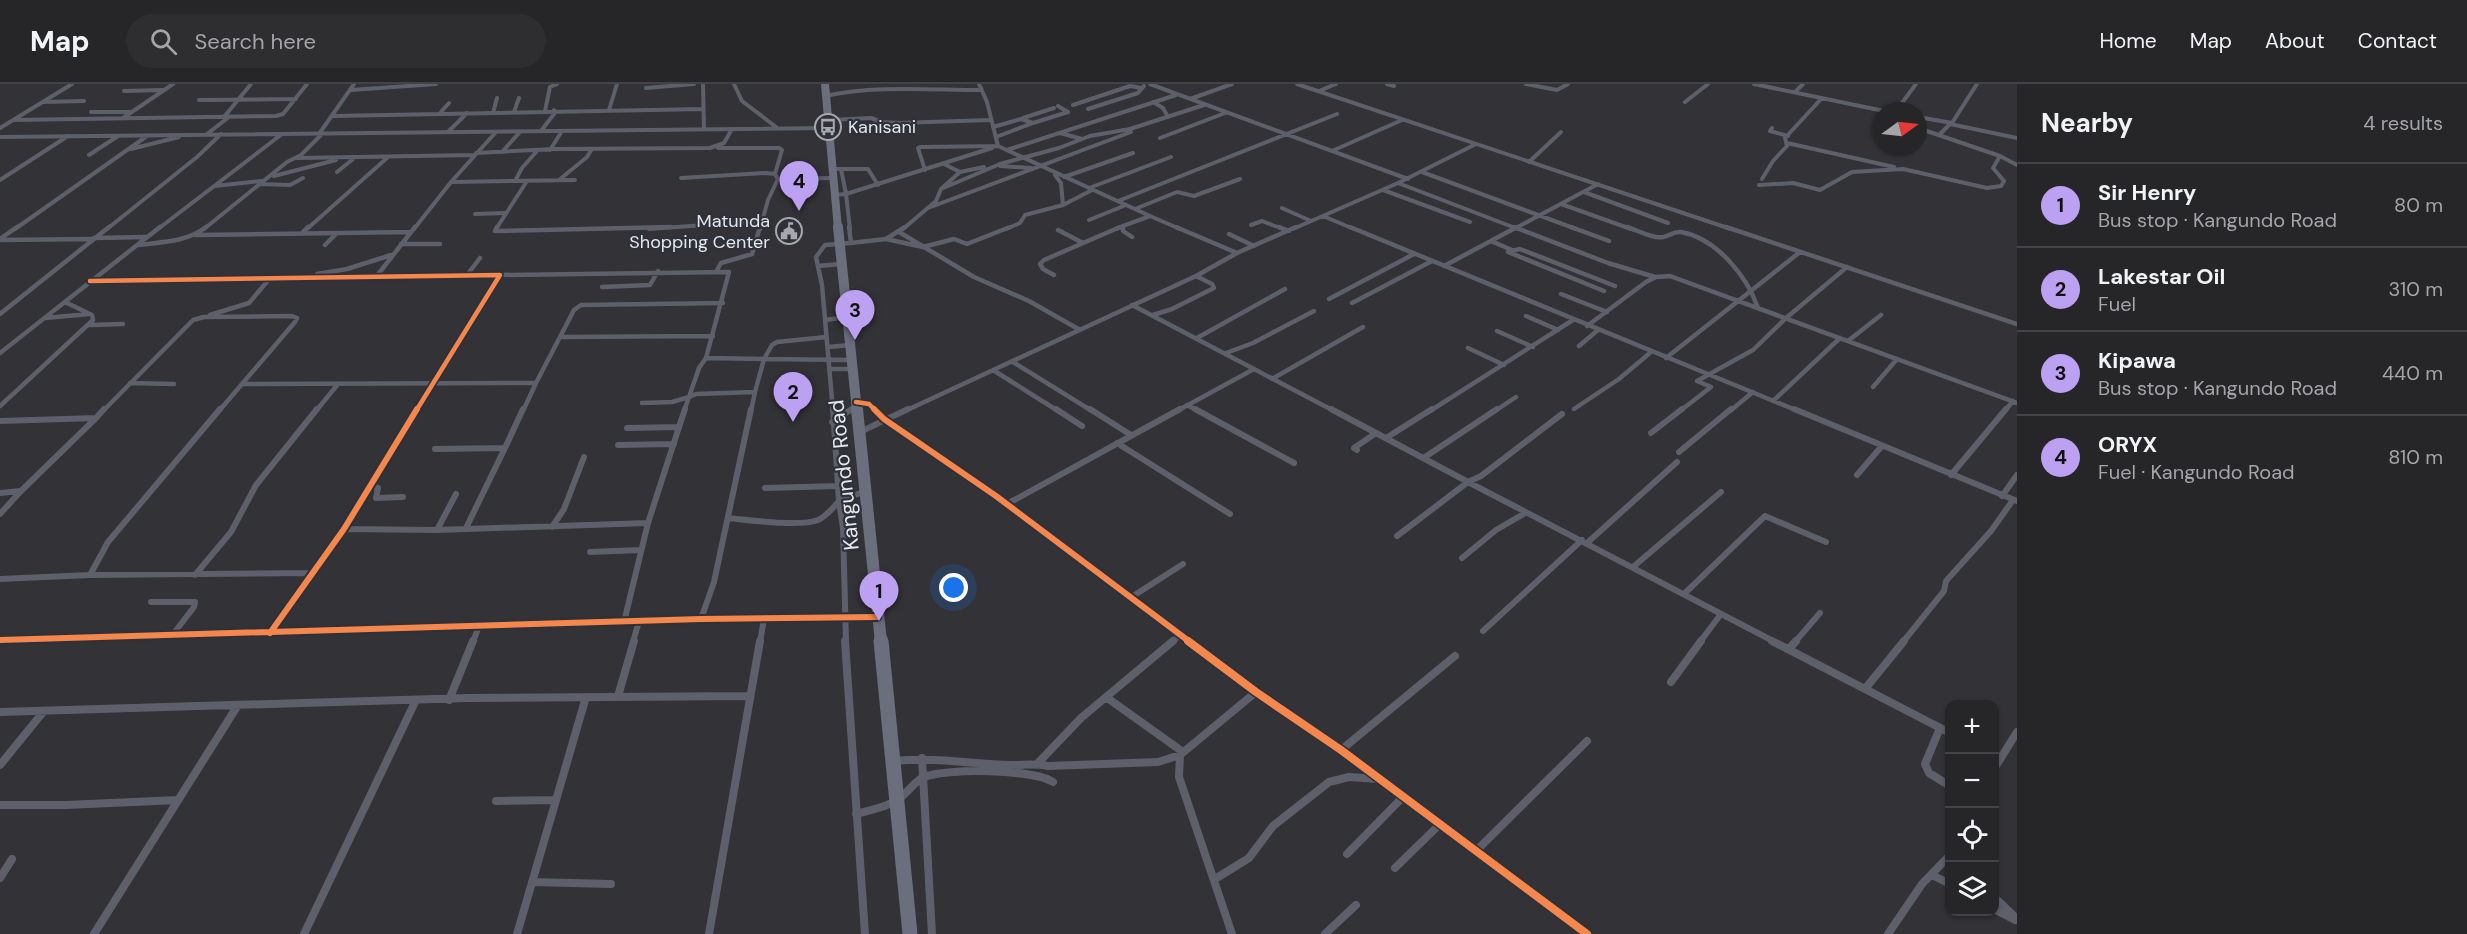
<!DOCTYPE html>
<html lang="en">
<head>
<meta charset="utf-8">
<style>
	:root { --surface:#262629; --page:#2e2e31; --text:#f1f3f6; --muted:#a4a5a8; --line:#424346; --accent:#bca0f2 }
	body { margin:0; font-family:"DM Sans",sans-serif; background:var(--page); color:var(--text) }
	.controls { position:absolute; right:18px; bottom:18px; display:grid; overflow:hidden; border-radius:12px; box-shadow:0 2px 4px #0004 }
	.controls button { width:54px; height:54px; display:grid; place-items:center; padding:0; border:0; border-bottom:2px solid var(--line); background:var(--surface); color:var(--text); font:30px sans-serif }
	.compass { position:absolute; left:1873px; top:18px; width:54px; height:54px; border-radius:50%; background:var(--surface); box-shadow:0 2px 4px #0004; rotate:75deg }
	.you { position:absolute; left:954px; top:504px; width:21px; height:21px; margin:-15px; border:4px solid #fff; border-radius:50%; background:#1a73e8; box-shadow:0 0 0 9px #1a73e833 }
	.badge { display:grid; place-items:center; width:39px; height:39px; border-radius:50%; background:var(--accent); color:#111; font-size:20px; font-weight:700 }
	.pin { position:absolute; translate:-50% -50px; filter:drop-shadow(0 2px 3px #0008) }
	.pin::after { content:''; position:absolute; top:32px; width:21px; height:18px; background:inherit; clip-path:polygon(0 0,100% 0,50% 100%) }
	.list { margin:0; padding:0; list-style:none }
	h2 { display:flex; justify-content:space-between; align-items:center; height:78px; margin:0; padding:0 24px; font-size:26px }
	h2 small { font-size:20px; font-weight:400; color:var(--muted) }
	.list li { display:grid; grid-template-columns:39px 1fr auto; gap:18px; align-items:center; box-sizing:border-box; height:84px; padding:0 24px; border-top:2px solid var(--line) }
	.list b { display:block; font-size:22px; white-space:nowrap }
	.list p { margin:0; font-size:20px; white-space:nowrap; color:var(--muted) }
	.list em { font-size:20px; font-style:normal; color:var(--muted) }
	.icon { flex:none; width:33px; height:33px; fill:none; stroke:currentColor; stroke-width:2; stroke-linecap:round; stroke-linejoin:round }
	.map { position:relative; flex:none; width:2017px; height:850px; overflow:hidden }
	header { display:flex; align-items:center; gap:36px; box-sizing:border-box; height:84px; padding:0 30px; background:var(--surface); border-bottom:2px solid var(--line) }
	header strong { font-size:28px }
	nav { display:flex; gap:33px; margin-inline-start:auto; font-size:21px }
	.search { width:420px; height:54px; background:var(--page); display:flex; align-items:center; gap:15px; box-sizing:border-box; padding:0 21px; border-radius:33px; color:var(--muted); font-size:22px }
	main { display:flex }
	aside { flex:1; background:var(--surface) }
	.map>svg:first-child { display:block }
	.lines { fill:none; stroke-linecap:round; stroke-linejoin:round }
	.street-far3 { stroke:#5d606b; stroke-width:4 }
	.street-far2 { stroke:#5d606b; stroke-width:4.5 }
	.street-far1 { stroke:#5d606b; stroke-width:6 }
	.street { stroke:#5d606b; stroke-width:8 }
	.highway-far3 { stroke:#6b6e7d; stroke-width:8 }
	.highway-far2 { stroke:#6b6e7d; stroke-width:10 }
	.highway-far1 { stroke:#6b6e7d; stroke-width:12 }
	.highway { stroke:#6b6e7d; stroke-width:15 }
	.cycleway-far2-casing { stroke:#2f313a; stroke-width:8 }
	.cycleway-far1-casing { stroke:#2f313a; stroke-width:10 }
	.cycleway-casing { stroke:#2f313a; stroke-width:11 }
	.cycleway-far2 { stroke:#f5874c; stroke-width:4.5 }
	.cycleway-far1 { stroke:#f5874c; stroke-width:6 }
	.cycleway { stroke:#f5874c; stroke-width:8 }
	.labels { text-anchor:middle; stroke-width:4.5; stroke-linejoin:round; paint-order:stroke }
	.far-poi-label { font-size:18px; fill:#e5e7ed; stroke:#2f313a; text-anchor:start }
	.street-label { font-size:21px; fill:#e5e7ed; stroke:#2f313a }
</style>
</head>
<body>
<header>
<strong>Map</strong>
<div class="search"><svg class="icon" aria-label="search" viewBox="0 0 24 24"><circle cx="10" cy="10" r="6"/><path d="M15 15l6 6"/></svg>Search here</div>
<nav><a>Home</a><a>Map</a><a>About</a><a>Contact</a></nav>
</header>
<main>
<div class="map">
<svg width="2017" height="850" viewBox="0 0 2017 850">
	<rect width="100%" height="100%" fill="#323237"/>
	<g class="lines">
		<path class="street-far3" d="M703,0L704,45
			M734,0L742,17L776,43
			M979,0L987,18L998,62
			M1150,0L1408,95
			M1297,0L1731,145
			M1387,0L1394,2
			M1526,0L1557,6L1568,0
			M1754,0L1884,27
			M646,4L694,0
			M351,6L436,0
			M124,7L163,6
			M1319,7L1336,0
			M1795,8L1803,0
			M825,12C875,1 930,6 981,6
			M1190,15L1232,0
			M199,16L296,15
			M43,18L84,17
			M1153,18L1163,24L1168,33
			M1685,18L1708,0
			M1073,21L1130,2L1142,4
			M1088,25L1138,9L1144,2
			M609,26L617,0
			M545,27L550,3L557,0
			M1896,27L1916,0
			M91,28H132
			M514,28L519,14
			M440,29L449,19
			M493,29L497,14
			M332,32L703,25
			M224,33L251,0
			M1918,33L1952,39L1977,0
			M123,34L173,0
			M1023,34L1054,24
			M13,36L276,32L283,30L307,0
			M829,36L871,34L882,38L899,39L990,36
			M993,43L1021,35L1033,39L1068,28L1058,22
			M0,44L72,0
			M1772,44L1770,47L1788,52
			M1918,44L2000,72L2017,81
			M541,47L554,30V26
			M448,48L467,29
			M1060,49L1082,55
			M207,50L229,33
			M319,50L354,0
			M1940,50L1950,40L2017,54
			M0,53L830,44
			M996,53L1033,39
			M1160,54L1225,29
			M1787,59L1894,83
			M718,64H779L782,66L775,90
			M131,65L179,53
			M550,66L562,47
			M1007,66L1176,11
			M1332,67L1402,36
			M502,68L520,48
			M476,69L554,65L710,64L724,59L732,45
			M89,71L118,52
			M297,74L475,71
			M1529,78L1561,48
			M1000,82L1031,84
			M832,85H868L878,101
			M841,85L846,110L992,64
			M925,86L918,64L921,63L998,62L1150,132L1123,142V145
			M337,88L353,75
			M960,88L984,83
			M1422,88L1576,145
			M1055,91L1061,99L1063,121
			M274,92L336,76
			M1064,93L1133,69
			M681,94L766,89L775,90L778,95L832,94
			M1762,95L1773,77L1787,62L1785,54L1822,14
			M0,96L68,52
			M559,96L587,73L592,65
			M515,97L522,84L537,67
			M451,98L575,96
			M1398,99L1518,145
			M259,100L290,101L303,94
			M1759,101L1793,99L1820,106L1852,88L1903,85L1987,104L2001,102L2004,97L1993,84L2000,72
			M215,102L261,97
			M1089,104L1171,73
			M941,105L1000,80L1059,64L1090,52L1130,45L1204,21
			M1383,106L1470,138
			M1584,108L1668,139
			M834,111L846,110L850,145
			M1118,117L1337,30
			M1561,120L1631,145
			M928,124L1131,48
			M1282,124L1311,137
			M1135,125L1177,108L1194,112L1240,95
			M475,130L505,129
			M1150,132L1180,145
			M1323,132L1354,145
			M1089,136L1126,121
			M1251,141L1262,137L1283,145
			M15,145L147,52
			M107,145L197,73L221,50
			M158,145L282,50
			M204,145L287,78L301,71L322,50
			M307,145L387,74
			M414,145L451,98L496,48
			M496,145L527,97
			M649,145L762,137
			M760,145L768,116L778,95
			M903,145L936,117L941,105L960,88L944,80
			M1006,145L1020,139L1025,131L1063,121L1092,106
			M1117,145L1123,142
			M1293,145L1398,99L1476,60
			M1514,145L1598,100"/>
		<path class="street-far2" d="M497,143L495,147L671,143
			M849,143L851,159L886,155L923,163L954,155L967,160L1010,143
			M1123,143V147L1132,153
			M1176,143L1237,169
			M1279,143L1289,147
			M1350,143L1798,327
			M1514,143L1608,179L1655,193
			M1571,143L1609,157
			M1627,143C1637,146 1653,155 1663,153C1670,152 1673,147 1681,148C1716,154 1747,192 1758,224
			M1726,143L2017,240
			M1058,146L1083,159
			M303,148L308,143
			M899,148L974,193L1029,217L1080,246
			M1229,150L1254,162
			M196,151L411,148
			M94,154L146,153
			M0,155L17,143
			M886,155L905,143
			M0,156L92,155
			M1491,157L1512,166
			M401,160H440
			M138,161C162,158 187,158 206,143
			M325,161L336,150
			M818,182L841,180
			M1444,182L1517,143
			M717,186L721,179L752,170L760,143
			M317,190L347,185L391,171
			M467,191L480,174
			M500,191L729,188L706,274L699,284L689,313L672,318L642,319
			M1054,191L1043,185L1040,180L1044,176L1120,143
			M376,193L415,143
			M90,197L500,191L416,327
			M602,203L650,201L658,187
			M1604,207L1508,168L1520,165L1615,202
			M1561,210L1607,228
			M1329,215L1414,170
			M1352,219L1432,177
			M1132,221L1254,285L1177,327
			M0,230L109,143
			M210,231L249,219L271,193
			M1153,231L1172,225L1214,204L1212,200L1196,192
			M1526,232L1558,246
			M45,234L89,230
			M825,236L847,233
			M89,241L123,240
			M1587,242L1646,198L1656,193L1670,192L2017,319
			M1497,247L1533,263
			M560,253L713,252
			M1197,254L1285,205
			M1848,257L1881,231
			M1579,262L1598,246
			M828,263L851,261
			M1468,264L1504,281
			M0,269L160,143
			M1226,269L1253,259L1314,227
			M706,274L764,275L772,261L777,258L826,253
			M1666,274L1800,168
			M1013,278L1092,327
			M830,285H853
			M1254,285L1334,327
			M993,286L1058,327
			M1272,295L1363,243
			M130,299L174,300
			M536,299L574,226L581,221L723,219
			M1873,303L1897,275
			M755,308L764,275L852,276
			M1773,317L1840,254
			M856,318L869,320L876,327
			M1187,321L1198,327
			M0,322L93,236L92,231L65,218
			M1574,325L1619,295L1651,268
			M103,327L193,236L204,233L292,232L297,234L295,238L242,300L536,299L523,327
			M219,327L242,300
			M316,327L338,300
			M684,327L689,313L696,310L755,308L751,327
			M833,327L822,201L816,173L825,161L851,159
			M850,327L856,323
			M905,327L1196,192L1237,169L1296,143
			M1430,327L1573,236
			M1495,327L1516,313
			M1680,327L1711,303L1697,297L1753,266L1786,234L1847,183
			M1730,327L1753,308
			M2005,327L2013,317"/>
		<path class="street-far1" d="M220,325L108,458L90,491L313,489
			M874,325L884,335L996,412L1190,558
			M1056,325L1082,342
			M1090,325L1131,351
			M1195,325L1294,379
			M1331,325L1468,398L1481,392L1562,330
			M1794,325L2017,417
			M0,337L96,334L104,325
			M832,338L852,325
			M627,344L679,343L685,325
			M860,348L908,325
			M1651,349L1682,325
			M1386,354L1432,325
			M1117,359L1230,430
			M618,361L674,360
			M505,364L523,325
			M435,365L505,364L466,444
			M1357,366L1354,364L1376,349
			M1679,368L1731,325
			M1425,373L1497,325
			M1857,391L1881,363
			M1951,391L2006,325
			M371,402L378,404L376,414L403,413
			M765,404L839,402
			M0,409L21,407L96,334
			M2002,412L2017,391
			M1007,420L1180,325
			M0,430L21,407
			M728,434C749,436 799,443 818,436C827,432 833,424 839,417L833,325
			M648,439L679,343
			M552,443L564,425L584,373
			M344,445L437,446L648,439L624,538
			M437,446L456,410
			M1397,452L1468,398L1775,558
			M1587,459L1677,378
			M590,468L640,466
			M1462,474L1496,446L1525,429
			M1633,483L1721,408
			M195,491L231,448L256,401L317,325
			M0,495L90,491
			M1684,510L1765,432L1826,458
			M1130,514L1183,480
			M151,518H195L194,523L174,549
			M701,535L714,498L751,325
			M1483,547L1582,456
			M270,549L344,445L417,325
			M0,556L701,535L877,533
			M473,558L479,542
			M633,558L639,537
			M760,558L764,535
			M846,558L843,444L839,417L866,407
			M1172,558L1180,551
			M1700,558L1721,530
			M1795,558L1820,529
			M1903,558L1944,507L1946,497L1991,447L2013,416"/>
		<path class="street" d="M845,557L865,850
			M1188,557L1256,608L1341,666L1587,850
			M1772,557L1950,649
			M1789,565L1796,557
			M1671,598L1701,557
			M1865,605L1904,557
			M618,612L634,557
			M1106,613L1183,668
			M449,616L473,557
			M0,628L468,614L749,612
			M1940,644L1925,680L1929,689L1950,702
			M1341,666L1455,572
			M1180,671L1179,693L1232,850
			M922,674L932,850
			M895,677C934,673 972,680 1011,681C1024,681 1035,679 1048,682L1158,678L1180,671L1256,608
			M1038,679L1081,634L1173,557
			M0,681L44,627
			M1994,685L2017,648
			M496,717L555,716
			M0,721H66L178,716
			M856,730C869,726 889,723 900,714C908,708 915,697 924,693C946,684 1034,685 1053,698
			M1476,767L1587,657
			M1347,770L1402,714
			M1395,784L1439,741
			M1932,791L1950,800
			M0,794L12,775
			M1215,795L1249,774L1273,742L1329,698L1349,693L1378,695
			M532,798L611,800
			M1994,813L2017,835
			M1994,825L2015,836
			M94,850L238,621
			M304,850L416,616
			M517,850L586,613
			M709,850L760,557
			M1325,850L1356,821
			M1888,850L1922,800L1950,771"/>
		<path class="highway-far3" d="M825,0L838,145"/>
		<path class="highway-far2" d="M838,143L857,327"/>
		<path class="highway-far1" d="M857,325L881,558"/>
		<path class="highway" d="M881,557L910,850"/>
		<defs>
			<path id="cycleway-far2" d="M90,197L500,191L416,327
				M856,318L869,320L876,327"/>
			<path id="cycleway-far1" d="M874,325L884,335L996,412L1190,558
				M270,549L344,445L417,325
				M0,556L701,535L877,533"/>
			<path id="cycleway" d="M1188,557L1256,608L1341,666L1587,850"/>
		</defs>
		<use href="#cycleway-far2" class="cycleway-far2-casing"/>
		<use href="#cycleway-far1" class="cycleway-far1-casing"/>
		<use href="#cycleway" class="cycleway-casing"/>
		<use href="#cycleway-far2" class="cycleway-far2"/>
		<use href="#cycleway-far1" class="cycleway-far1"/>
		<use href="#cycleway" class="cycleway"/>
	</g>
	<defs>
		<symbol id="bus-ring" viewBox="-11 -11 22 22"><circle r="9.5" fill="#2f313a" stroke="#a6a8ad" stroke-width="1.5"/><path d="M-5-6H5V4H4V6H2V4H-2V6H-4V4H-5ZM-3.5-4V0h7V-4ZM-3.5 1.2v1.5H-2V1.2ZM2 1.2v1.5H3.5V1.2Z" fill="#a6a8ad"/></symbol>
		<symbol id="civic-ring" viewBox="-11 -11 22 22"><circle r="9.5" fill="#2f313a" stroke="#a6a8ad" stroke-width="1.5"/><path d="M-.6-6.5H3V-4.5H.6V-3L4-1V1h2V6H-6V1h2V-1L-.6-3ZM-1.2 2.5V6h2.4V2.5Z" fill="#a6a8ad"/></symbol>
	</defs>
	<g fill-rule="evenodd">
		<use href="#bus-ring" x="813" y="28" width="30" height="30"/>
		<use href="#civic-ring" x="774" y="132" width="30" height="30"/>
	</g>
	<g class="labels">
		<g class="far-poi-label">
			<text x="848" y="49">Kanisani</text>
			<text x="770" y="143" text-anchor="end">Matunda<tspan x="770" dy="21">Shopping Center</tspan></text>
		</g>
		<g class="street-label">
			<text transform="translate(844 391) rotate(-96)" y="7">Kangundo Road</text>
		</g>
	</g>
</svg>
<div class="controls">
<button>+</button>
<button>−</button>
<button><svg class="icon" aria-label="locate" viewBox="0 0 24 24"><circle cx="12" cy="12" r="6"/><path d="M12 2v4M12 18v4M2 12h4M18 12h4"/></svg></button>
<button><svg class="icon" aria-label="layers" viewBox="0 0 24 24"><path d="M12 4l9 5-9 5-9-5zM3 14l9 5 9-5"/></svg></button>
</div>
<svg class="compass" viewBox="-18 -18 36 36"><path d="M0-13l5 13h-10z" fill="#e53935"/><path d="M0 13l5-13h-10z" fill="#a4a5a8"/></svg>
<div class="you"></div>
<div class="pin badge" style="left:879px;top:537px">1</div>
<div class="pin badge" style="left:793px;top:338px">2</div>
<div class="pin badge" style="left:855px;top:256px">3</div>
<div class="pin badge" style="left:799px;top:127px">4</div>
</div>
<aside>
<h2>Nearby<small>4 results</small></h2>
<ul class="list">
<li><span class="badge">1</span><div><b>Sir Henry</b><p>Bus stop · Kangundo Road</p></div><em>80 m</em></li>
<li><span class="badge">2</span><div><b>Lakestar Oil</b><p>Fuel</p></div><em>310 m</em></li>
<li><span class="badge">3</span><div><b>Kipawa</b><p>Bus stop · Kangundo Road</p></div><em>440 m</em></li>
<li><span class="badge">4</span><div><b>ORYX</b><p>Fuel · Kangundo Road</p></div><em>810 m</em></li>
</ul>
</aside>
</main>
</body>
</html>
